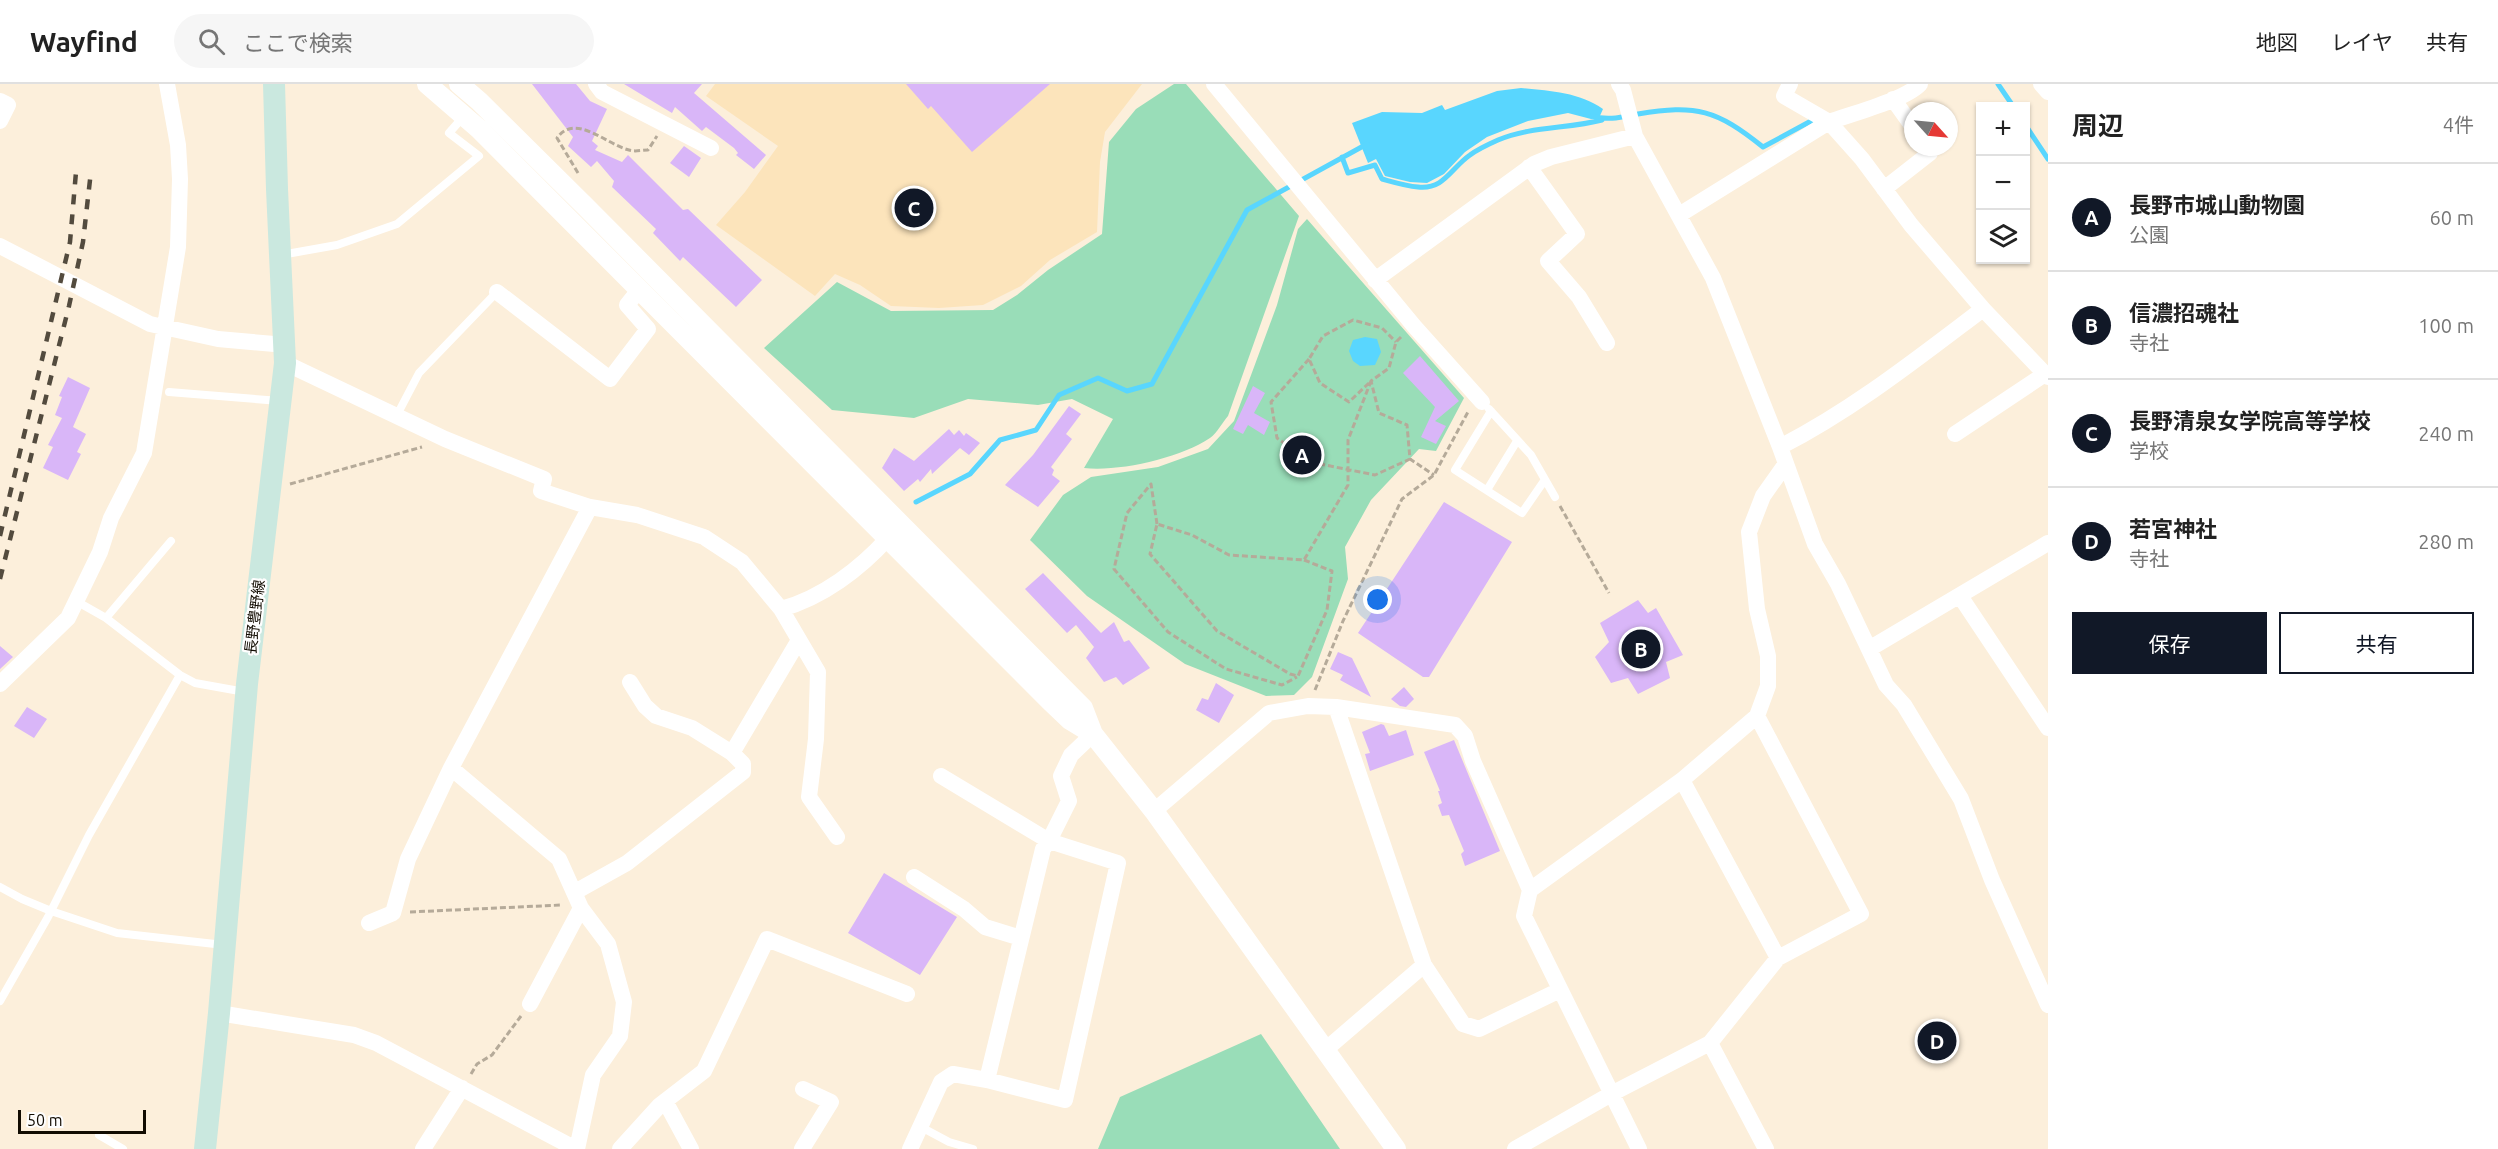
<!DOCTYPE html>
<html lang="ja">
<head>
<meta charset="utf-8">
<style>
	:root { --surface:#fff; --page:#f6f6f6; --text:#222; --muted:#767676; --line:#e0e0e0; --accent:#111827 }
	body { margin:0; font-family:Ubuntu,"Noto Sans JP",sans-serif; background:var(--page); color:var(--text) }
	.controls { position:absolute; right:18px; top:18px; display:grid; overflow:hidden; border-radius:0px; box-shadow:0 2px 4px #0004 }
	.controls button { width:54px; height:54px; display:grid; place-items:center; padding:0; border:0; border-bottom:2px solid var(--line); background:var(--surface); color:var(--text); font:30px sans-serif }
	.compass { position:absolute; left:1904px; top:18px; width:54px; height:54px; border-radius:50%; background:var(--surface); box-shadow:0 2px 4px #0004; rotate:117deg }
	.scale { position:absolute; left:18px; bottom:15px; width:128px; box-sizing:border-box; padding-left:6px; border:3px solid #120c02; border-top:0; font-size:16px; line-height:21px; white-space:nowrap; color:#120c02; -webkit-text-stroke:4px #fefefe; paint-order:stroke }
	.you { position:absolute; left:1378px; top:516px; width:21px; height:21px; margin:-15px; border:4px solid #fff; border-radius:50%; background:#1a73e8; box-shadow:0 0 0 9px #1a73e833 }
	.badge { display:grid; place-items:center; width:39px; height:39px; border-radius:50%; background:var(--accent); color:#fff; font-size:20px; font-weight:700 }
	.pin { position:absolute; translate:-50% -50%; border:3px solid #fff; box-shadow:0 2px 6px #0006 }
	.list { margin:0; padding:0; list-style:none }
	h2 { display:flex; justify-content:space-between; align-items:center; height:78px; margin:0; padding:0 24px; font-size:26px }
	h2 small { font-size:20px; font-weight:400; color:var(--muted) }
	.list li { display:grid; grid-template-columns:39px 1fr auto; gap:18px; align-items:center; box-sizing:border-box; height:108px; padding:0 24px; border-top:2px solid var(--line) }
	.list b { display:block; font-size:22px; white-space:nowrap }
	.list p { margin:0; font-size:20px; white-space:nowrap; color:var(--muted) }
	.list em { font-size:20px; font-style:normal; color:var(--muted) }
	.actions { display:flex; gap:12px; padding:18px 24px }
	.actions a { flex:1; padding:14px 0; border:2px solid var(--accent); border-radius:0px; text-align:center; font-size:21px; color:var(--accent) }
	.actions .main { background:var(--accent); color:#fff }
	.icon { flex:none; width:33px; height:33px; fill:none; stroke:currentColor; stroke-width:2; stroke-linecap:round; stroke-linejoin:round }
	.map { position:relative; flex:none; width:2048px; height:1065px; overflow:hidden }
	header { display:flex; align-items:center; gap:36px; box-sizing:border-box; height:84px; padding:0 30px; background:var(--surface); border-bottom:2px solid var(--line) }
	header strong { font-size:28px }
	nav { display:flex; gap:33px; margin-inline-start:auto; font-size:21px }
	.search { width:420px; height:54px; background:var(--page); display:flex; align-items:center; gap:15px; box-sizing:border-box; padding:0 21px; border-radius:33px; color:var(--muted); font-size:22px }
	main { display:flex }
	aside { flex:1; background:var(--surface) }
	.map>svg:first-child { display:block }
	.built { fill:#fce4bb }
	.green { fill:#99ddb8 }
	.water { fill:#59d6fe }
	.lines { fill:none; stroke-linecap:round; stroke-linejoin:round }
	.stream { stroke:#59d6fe; stroke-width:5 }
	.building { fill:#d9b6f8 }
	.path { stroke:#b5aa99; stroke-width:3; stroke-dasharray:6 3; stroke-linecap:butt }
	.service { stroke:#fff; stroke-width:8 }
	.minor { stroke:#fff; stroke-width:16 }
	.tertiary { stroke:#fff; stroke-width:20 }
	.secondary { stroke:#cae8df; stroke-width:22 }
	.rail { stroke:#534b3e; stroke-width:4.5; stroke-dasharray:10 10; stroke-linecap:butt }
	.labels { text-anchor:middle; stroke-width:4.5; stroke-linejoin:round; paint-order:stroke }
	.street-label { font-size:15px; fill:#120c02; stroke:#fefefe }
</style>
</head>
<body>
<header>
<strong>Wayfind</strong>
<div class="search"><svg class="icon" aria-label="search" viewBox="0 0 24 24"><circle cx="10" cy="10" r="6"/><path d="M15 15l6 6"/></svg>ここで検索</div>
<nav><a>地図</a><a>レイヤ</a><a>共有</a></nav>
</header>
<main>
<div class="map">
<svg width="2048" height="1065" viewBox="0 0 2048 1065">
	<rect width="100%" height="100%" fill="#fcefdb"/>
	<path class="built" d="M715,0H1142L1105,48L1100,78L1097,148L1050,176L1021,202L983,221L939,224L891,222L860,201L835,190L815,212L716,141L745,108L778,62L706,12Z"/>
	<path class="green" d="M1174,0H1186L1299,132L1228,332C1222,339 1217,349 1210,354C1180,374 1119,388 1084,384L1113,335L1072,315L1038,321L968,315L914,334L832,326L764,264L837,198L891,227L993,226L1017,211L1048,186L1102,150L1109,58L1136,25Z
		M1307,135L1464,314L1436,367L1419,365L1371,416L1345,463L1348,495L1312,593L1294,611L1266,612L1185,580L1087,512L1030,456L1063,411L1091,393L1158,383L1208,365L1234,337L1277,221L1298,145Z
		M1261,950L1340,1065H1098L1120,1013Z"/>
	<path class="water" d="M1521,4C1549,7 1579,8 1603,25L1599,34L1591,35L1568,29L1528,37L1487,53L1465,68L1444,90L1427,99L1410,98L1385,92L1376,75L1368,79L1352,39L1382,28L1422,29L1442,21L1445,26L1497,7Z
		M1365,253L1377,255L1381,268L1375,281L1360,282L1353,277L1349,267L1353,256Z"/>
	<g class="lines">
		<path class="stream" d="M1998,0L2013,22
			M1592,32C1608,37 1622,33 1638,30C1696,20 1717,26 1763,63L1811,37
			M2026,42L2048,75
			M1342,73L1348,89L1375,81L1382,95C1393,98 1406,102 1418,103C1444,106 1451,84 1470,71C1478,65 1489,60 1498,56C1531,42 1568,45 1602,36
			M916,418L970,390L1000,356L1036,346L1059,311L1098,294L1127,307L1152,300L1247,126L1367,60"/>
	</g>
	<path class="building" d="M532,0H576L590,17L607,25L592,57L598,62L595,66L622,78L628,71L683,126L688,125L762,196L736,223L683,173L680,177L653,149L656,145L612,103L614,97L597,77L591,83L568,62L573,53Z
		M624,0H702L694,9L766,71L754,85L736,71L738,69L734,64L706,43L702,47L675,23L672,29Z
		M906,0H1050L972,68L931,22L928,25Z
		M684,62L701,74L689,93L670,79Z
		M1420,272L1459,317L1435,337L1446,342L1436,360L1421,353L1435,323L1403,289Z
		M68,293L90,304L73,343L86,350L77,368L81,370L68,396L43,384L53,363L48,361L62,334L55,331L62,313L59,312Z
		M1253,302L1265,309L1254,329L1270,338L1264,351L1248,341L1243,350L1233,345Z
		M1069,322L1081,330L1066,350L1072,355L1051,383L1054,386L1052,391L1060,397L1038,423L1005,401L1033,371Z
		M949,345L954,351L959,346L964,352L966,349L980,359L969,371L960,364L932,390L931,385L920,398L918,395L904,407L882,384L894,364L914,377Z
		M1444,418L1512,458L1429,593H1423L1358,549Z
		M1043,489L1101,549L1114,538L1124,558L1129,556L1150,584L1123,601L1116,593L1104,598L1086,574L1094,563L1076,541L1067,549L1025,505Z
		M1638,516L1648,529L1656,524L1683,571L1666,578L1670,594L1638,610L1628,594L1611,599L1595,573L1609,558L1600,539Z
		M0,562L13,573L0,585Z
		M1338,568L1352,574L1371,613L1340,596L1343,591L1330,585Z
		M1216,599L1234,611L1219,639L1196,626L1202,614L1208,616Z
		M1404,603L1414,615L1406,623L1400,622L1391,615Z
		M27,623L47,635L34,654L14,642Z
		M1381,640L1384,641L1389,652L1406,646L1414,671L1370,687L1365,670L1370,669L1362,648Z
		M1454,656L1500,767L1465,782L1461,770L1464,767L1449,731L1442,732L1438,721L1442,719L1438,707H1440L1424,668Z
		M884,789L957,833L920,891L848,849Z"/>
	<g class="lines">
		<path class="path" d="M578,89L557,54C575,28 607,61 629,66C635,68 642,66 648,66L657,52
			M1401,253L1396,258L1389,284L1371,297L1379,329L1407,341L1410,375L1434,391
			M1309,275L1271,318L1277,354L1310,378L1375,391L1410,375
			M1369,299L1349,318L1320,299L1309,275L1323,252L1353,236L1382,244L1396,258
			M290,400L422,363
			M1560,422L1609,509
			M1157,440L1151,400L1127,429L1114,485L1168,548L1226,585L1282,601L1297,593
			M1304,476L1332,487L1327,526L1298,592L1290,590L1217,547L1150,470L1157,440L1192,451L1229,471L1304,476L1348,401V356L1371,297
			M1315,606L1343,537L1402,415L1434,391L1469,326
			M410,828L562,821
			M471,990L477,980L492,971L521,932"/>
		<path class="service" d="M281,171L337,161L397,140L479,72L449,49L464,32
			M169,308L280,317
			M1489,325L1531,371L1555,413
			M1491,327L1455,386L1522,429L1544,397
			M397,331L419,289L497,208
			M1487,406L1517,357
			M76,517L106,534L171,457
			M106,534L180,591L195,599L245,608
			M0,803L22,815L51,827L117,849L224,861
			M0,917L48,833L89,751L180,591
			M921,1043L949,1058L973,1065
			M99,1051L123,1065"/>
		<path class="minor" d="M596,0L602,8L711,64
			M1214,0L1414,242L1482,318
			M1619,0L1623,6L1635,52L1713,194L1780,363L1815,460L1838,500L1886,601L1904,621L1961,715L1992,796L2048,921
			M1790,0L1784,12L1829,38C1851,30 1905,16 1920,0
			M2041,0L2048,8
			M1893,15L1913,43
			M0,17L8,21L0,37
			M1529,83L1577,150L1548,177L1579,213L1607,259
			M1884,105L1930,69L1926,63
			M1679,131L1829,38L1862,75L1911,141L1983,225C1918,274 1854,325 1780,363
			M0,162L150,240L218,255L286,261
			M1375,196L1534,80L1551,73L1635,52
			M497,208L610,295L648,245L627,221L639,206
			M1983,225L2048,293
			M285,279L445,355L544,395L541,407L590,423L637,431L704,453L742,478L781,525L818,588L816,655L809,713L837,753
			M1955,350L2045,290
			M1960,512L2048,644
			M781,525C822,514 860,485 888,454
			M1869,565L2048,459
			M0,600L68,534L100,468L111,434L144,369L178,163L180,95L178,61L167,0
			M1336,623L1424,881
			M732,669L799,556
			M451,684L559,775L581,824L608,860L624,918L620,952L593,991L577,1065
			M1682,696L1778,874L1861,830L1757,632
			M1154,727L1269,629L1308,622L1336,623L1455,641L1465,652L1473,677L1530,806
			M914,793L964,825L985,843L1021,854
			M575,808L627,779L743,688V680L732,669L692,644L656,632L645,622L630,598
			M369,839L393,829L408,775L451,684L590,423
			M530,920L581,824
			M219,929L354,951L376,959L576,1065
			M1710,959L1766,1065
			M1324,967L1424,881L1463,940L1479,945L1560,906
			M987,996L1043,765L1049,757L1069,717L1061,692L1071,671L1093,650
			M665,1017L691,1065
			M423,1065L462,1004
			M620,1065L660,1021L704,987L767,855L907,910
			M802,1065L831,1018L803,1005
			M910,1065L941,998L953,990L987,996L1065,1016L1118,779L1049,757L941,692
			M1515,1065L1613,1009L1710,959L1778,874
			M1639,1065L1524,832L1530,806L1682,696L1757,632L1768,602V572L1757,525L1749,448L1763,412L1785,381"/>
		<path class="tertiary" d="M427,0L479,45L1049,616L1070,636L1093,650
			M459,0L479,17L585,122L1083,624L1093,650L1154,727L1396,1065"/>
		<path class="secondary" d="M205,1065L219,929L247,600L285,279L277,105L274,0"/>
		<path class="rail" d="M0,452L70,158L76,88
			M0,495L69,222L83,158L91,87"/>
	</g>
	<g class="labels">
		<g class="street-label">
			<text transform="translate(255 533) rotate(-83)" y="5">長野豊野線</text>
		</g>
	</g>
</svg>
<div class="controls">
<button>+</button>
<button>−</button>
<button><svg class="icon" aria-label="layers" viewBox="0 0 24 24"><path d="M12 4l9 5-9 5-9-5zM3 14l9 5 9-5"/></svg></button>
</div>
<svg class="compass" viewBox="-18 -18 36 36"><path d="M0-13l5 13h-10z" fill="#e53935"/><path d="M0 13l5-13h-10z" fill="#767676"/></svg>
<div class="scale">50 m</div>
<div class="you"></div>
<div class="pin badge" style="left:1302px;top:371px">A</div>
<div class="pin badge" style="left:1641px;top:565px">B</div>
<div class="pin badge" style="left:914px;top:124px">C</div>
<div class="pin badge" style="left:1937px;top:957px">D</div>
</div>
<aside>
<h2>周辺<small>4件</small></h2>
<ul class="list">
<li><span class="badge">A</span><div><b>長野市城山動物園</b><p>公園</p></div><em>60 m</em></li>
<li><span class="badge">B</span><div><b>信濃招魂社</b><p>寺社</p></div><em>100 m</em></li>
<li><span class="badge">C</span><div><b>長野清泉女学院高等学校</b><p>学校</p></div><em>240 m</em></li>
<li><span class="badge">D</span><div><b>若宮神社</b><p>寺社</p></div><em>280 m</em></li>
</ul>
<div class="actions"><a class="main">保存</a><a>共有</a></div>
</aside>
</main>
</body>
</html>
